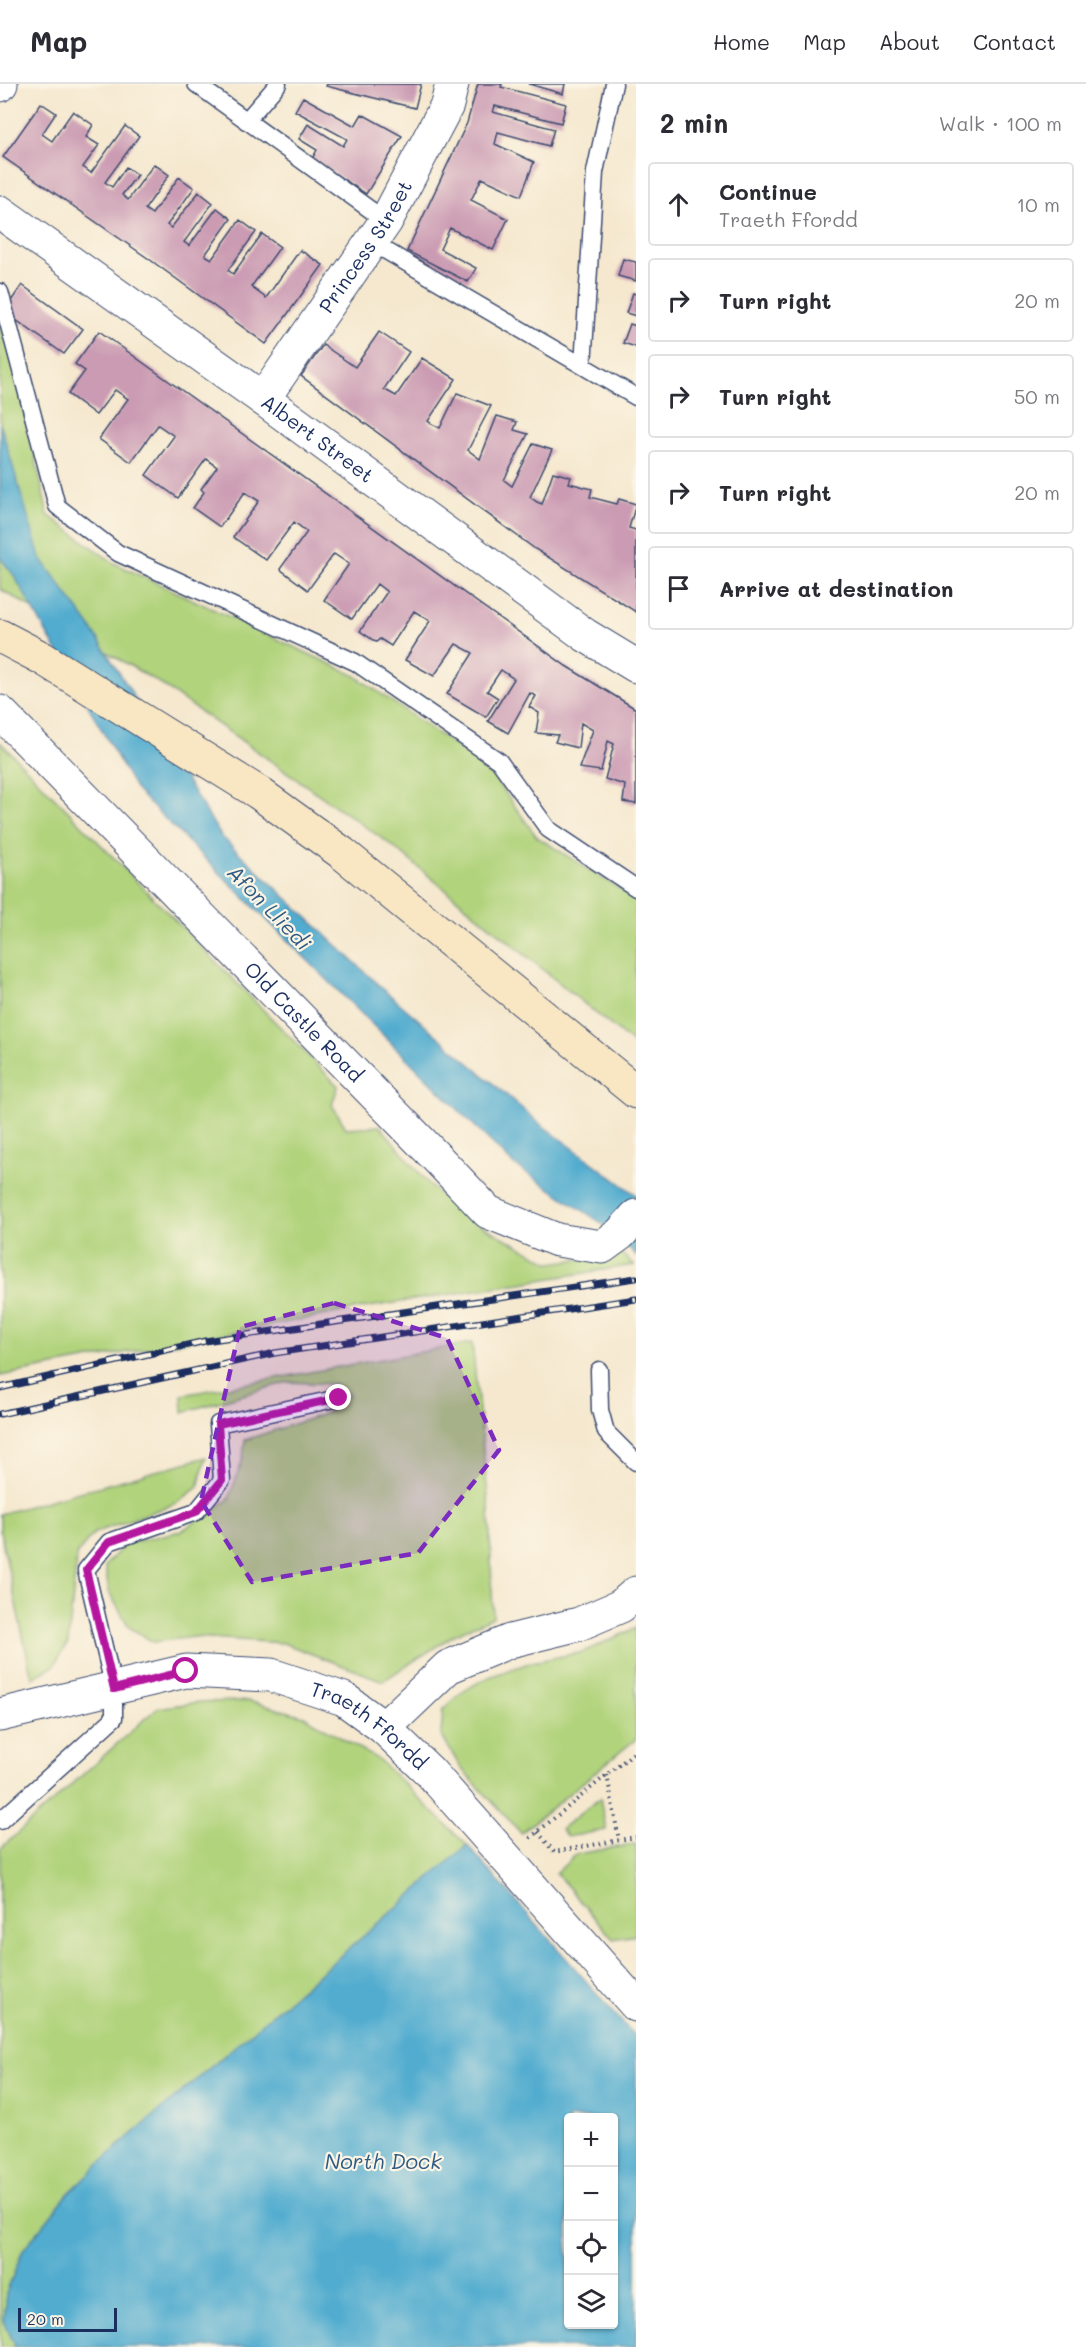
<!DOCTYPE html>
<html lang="en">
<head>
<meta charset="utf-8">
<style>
	:root { --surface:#fff; --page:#f2f2f3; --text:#2b2b33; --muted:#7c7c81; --line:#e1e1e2 }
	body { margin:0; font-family:Mali,sans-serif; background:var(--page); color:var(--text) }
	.controls { position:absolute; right:18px; bottom:18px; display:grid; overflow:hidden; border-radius:6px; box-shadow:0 2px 4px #0004 }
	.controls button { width:54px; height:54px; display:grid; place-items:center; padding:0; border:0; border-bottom:2px solid var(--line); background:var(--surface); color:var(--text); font:30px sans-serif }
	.scale { position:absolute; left:18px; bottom:15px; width:99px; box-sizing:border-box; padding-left:6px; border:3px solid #1b2f5e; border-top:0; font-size:16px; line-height:21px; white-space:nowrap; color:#1b2f5e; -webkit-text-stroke:4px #fcf5e5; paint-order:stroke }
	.stop { position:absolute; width:18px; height:18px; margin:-14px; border:4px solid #b5179e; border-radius:50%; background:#fff }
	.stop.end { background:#b5179e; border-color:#fff; box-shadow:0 2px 6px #0008 }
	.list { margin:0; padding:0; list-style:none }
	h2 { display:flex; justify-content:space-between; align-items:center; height:78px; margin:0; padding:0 24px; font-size:26px }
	h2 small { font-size:20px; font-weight:400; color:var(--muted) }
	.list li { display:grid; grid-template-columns:39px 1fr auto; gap:18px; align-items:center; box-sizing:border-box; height:84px; margin:0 12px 12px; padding:0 12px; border:2px solid var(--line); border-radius:6px }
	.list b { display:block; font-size:22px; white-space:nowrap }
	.list p { margin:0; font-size:20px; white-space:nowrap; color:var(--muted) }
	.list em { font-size:20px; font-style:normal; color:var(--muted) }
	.icon { flex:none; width:33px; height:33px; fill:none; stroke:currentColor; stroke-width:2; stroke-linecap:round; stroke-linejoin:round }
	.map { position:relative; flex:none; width:636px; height:2263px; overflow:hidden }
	header { display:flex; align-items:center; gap:36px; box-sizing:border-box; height:84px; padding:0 30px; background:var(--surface); border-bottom:2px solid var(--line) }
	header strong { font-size:28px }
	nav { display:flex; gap:33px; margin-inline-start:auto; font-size:21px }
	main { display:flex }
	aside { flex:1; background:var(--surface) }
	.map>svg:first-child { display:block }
	.green { fill:#b1d37c; stroke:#66816d; stroke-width:1.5 }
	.water { fill:#51accf; stroke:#366e96; stroke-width:1.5; fill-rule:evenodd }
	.building { fill:#cb9bb3 }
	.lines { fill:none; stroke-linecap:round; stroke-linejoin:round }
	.lane-casing { stroke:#3c4b6f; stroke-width:19 }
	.street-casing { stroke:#3c4b6f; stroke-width:35 }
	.secondary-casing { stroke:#3c4b6f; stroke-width:35 }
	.path { stroke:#3c4b6f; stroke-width:4; stroke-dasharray:1.5 4.5; stroke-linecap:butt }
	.lane { stroke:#fff; stroke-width:16 }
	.street { stroke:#fff; stroke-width:33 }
	.secondary { stroke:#f9e7c3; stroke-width:33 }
	.rail-casing { stroke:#1b2f5e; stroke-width:7 }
	.rail { stroke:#fcf5e5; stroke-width:4.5; stroke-dasharray:14; stroke-linecap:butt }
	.route { stroke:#b5179e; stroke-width:8 }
	.marked { fill:#7b2cbf; fill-opacity:0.2; stroke:#7b2cbf; stroke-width:4.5; stroke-dasharray:12 8; stroke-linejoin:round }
	.labels { text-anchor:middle; stroke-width:4.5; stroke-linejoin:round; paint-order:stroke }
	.street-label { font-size:20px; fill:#1b2f5e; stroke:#fcf5e5 }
	.water-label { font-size:21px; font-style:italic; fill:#2e5b86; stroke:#fcf5e5 }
</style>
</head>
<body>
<header>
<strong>Map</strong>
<nav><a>Home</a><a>Map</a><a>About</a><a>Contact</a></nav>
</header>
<main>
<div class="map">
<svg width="636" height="2263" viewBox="0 0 636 2263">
	<rect width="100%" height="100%" fill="#fcf5e5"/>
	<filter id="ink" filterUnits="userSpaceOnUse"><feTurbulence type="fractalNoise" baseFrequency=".0167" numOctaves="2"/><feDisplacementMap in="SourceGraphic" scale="12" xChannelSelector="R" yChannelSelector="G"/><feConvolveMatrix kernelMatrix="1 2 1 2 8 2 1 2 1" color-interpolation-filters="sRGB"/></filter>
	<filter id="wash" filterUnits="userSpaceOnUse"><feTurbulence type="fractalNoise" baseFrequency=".008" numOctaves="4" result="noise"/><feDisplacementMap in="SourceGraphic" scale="24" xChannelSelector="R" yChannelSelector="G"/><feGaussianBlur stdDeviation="1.35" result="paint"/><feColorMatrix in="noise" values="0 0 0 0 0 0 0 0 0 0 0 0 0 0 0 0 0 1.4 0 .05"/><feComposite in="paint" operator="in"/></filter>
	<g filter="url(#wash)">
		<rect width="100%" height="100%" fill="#f5e8cf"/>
		<path class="green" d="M0,214L48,431L114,479L354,591L487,684L537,753L636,815V962L390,760L156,597L0,505Z
			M0,658L338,1002L332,1021L346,1044L380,1042L433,1105L479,1140L550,1179L622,1170L634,1181L369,1223L0,1292Z
			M472,1259L489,1423L493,1533L454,1551L383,1597L283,1559L194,1553L153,1558L129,1543L109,1508L105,1482L125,1460L181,1447L229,1415L243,1374L245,1356L327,1329L349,1311L335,1300L288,1298L183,1328L182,1311Z
			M206,1373L198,1403L177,1419L94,1449L77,1470L68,1559L53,1583L32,1594L0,1447V1430Z
			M636,1544V1655L521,1749L461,1684L441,1651L443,1626L464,1606L489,1593L532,1578L583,1568Z
			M248,1617L304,1632L379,1676L467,1761L409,1813L113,2067L68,2110L23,2166L6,2210L3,2236L16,2263H0V1765L157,1624L200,1618Z
			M600,1714L606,1746L567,1753L561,1745Z
			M636,1760V1851L613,1855L556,1789L577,1770Z"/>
		<path class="water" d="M0,339L40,473L90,542L221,752L384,906L539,1039L636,1111V1171L606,1142L513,1080L136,706L13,490L0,474Z
			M467,1761L636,1954V2263H16L3,2236L6,2210L23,2166L68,2110L113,2067L409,1813ZM568,2034H614V2240H568Z"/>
		<g id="blocks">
			<path class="building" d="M327,0H421L415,24L326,2Z
				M478,0H502L501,3L566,20L561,39L495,22L493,28L554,45L549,62L498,48L495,60L534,78L521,112L482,94L471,116L508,135L493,166L450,144L440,165L476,184L468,198L407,167L467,39Z
				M529,0H565L563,10Z
				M303,13L355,42L362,30L402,52L366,110L312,75L317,66L299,55L308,40L343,62L347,55L295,27Z
				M41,19L56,29L42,50L52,57L73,27L93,41L86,53L99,61L83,83L91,89L125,42L139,52L105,98L112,103L126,83L137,91L122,111L128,116L154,80L169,91L145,125L152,130L179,93L194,104L167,141L171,144L199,108L213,119L184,158L189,162L217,124L231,135L205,171L212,175L240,136L256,148L228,186L233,190L262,150L280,163L251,203L266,214L300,166L323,181L266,260L149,175L3,73Z
				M623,175L636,178V197L618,192Z
				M22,201L83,245L64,270L9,231V220Z
				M633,209L636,210V232L626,229Z
				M630,240L636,242V263L623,259Z
				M99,247L566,582L636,625V720L623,718L625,701L605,695L614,660L608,657L601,687L579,684L593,646L581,639L578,664L555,658L558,651L536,649L539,629L529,623L536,612L530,609L508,649L488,637L514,595L501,586L487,607L498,614L486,633L447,610L473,569L456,560L434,592L405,576L430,537L424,533L414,527L391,562L380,555L376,558L360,547L387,508L377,500L352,535L324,516L349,480L334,470L308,506L280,485L307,448L294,438L266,476L233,453L259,417L245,408L220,443L193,424L204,408L201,405L217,383L206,375L178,414L146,391L174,352L158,341L131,378L99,355L128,315L115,306L96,331L68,310L85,287L75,280Z
				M379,248L409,268L384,305L387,307L396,312L422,274L456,295L428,337L432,340L440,344L457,309L491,322L468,366L480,375L497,332L517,338L514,346L528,350L504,396L512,402L533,360L552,366L530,413L537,418L542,420L553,388L571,393L569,399L592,405L590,413L617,420L619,415L636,420L629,444L636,446V528L535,465L301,292L323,261L355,283Z"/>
		</g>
	</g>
	<g filter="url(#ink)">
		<use href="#blocks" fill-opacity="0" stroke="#3c4b6f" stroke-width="1.5"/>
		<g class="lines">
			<defs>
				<path id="lane" d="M196,0L386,137
					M246,37L278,0
					M371,158L636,313
					M0,208L57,422L118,469L355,578L499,677L548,745L636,804
					M583,282L595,88L614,0
					M599,1286L600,1326L606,1348L636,1378
					M0,1737L114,1634V1605L86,1486L109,1458L196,1428L222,1396L218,1340L339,1314"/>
				<g id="street">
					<path d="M0,1L1,0"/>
					<path id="s1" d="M0,128L263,315L585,551L636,582"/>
					<path id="s2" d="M263,315L386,137L447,21L452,0"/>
					<path id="s3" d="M0,628L435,1072L488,1128L557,1156L602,1163L620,1150L636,1132"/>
					<path id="s4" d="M0,1631L186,1587L271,1591L344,1615L384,1644L430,1688L636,1921"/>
					<path d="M384,1644L448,1583L510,1557L579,1540L621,1522L636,1509"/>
				</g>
				<path id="secondary" d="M0,552L42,574L259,709L342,769L636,1008"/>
			</defs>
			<use href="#lane" class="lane-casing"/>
			<use href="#street" class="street-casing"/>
			<use href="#secondary" class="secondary-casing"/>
			<path class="path" d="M607,1691L619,1756
				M538,1748L554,1768L636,1753
				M530,1754L636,1667"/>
			<use href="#lane" class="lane"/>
			<use href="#street" class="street"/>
			<use href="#secondary" class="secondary"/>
			<defs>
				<path id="rail" d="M0,1304L205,1257L636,1194
					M0,1330L275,1269L636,1215"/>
			</defs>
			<use href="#rail" class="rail-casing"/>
			<use href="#rail" class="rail"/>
		</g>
	</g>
	<g class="lines" filter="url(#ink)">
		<path class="route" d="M186,1587L114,1605L86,1486L109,1458L196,1428L222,1396L218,1340L339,1314"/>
	</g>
	<path class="marked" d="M334,1219L447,1254L499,1366L418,1469L252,1498L201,1417L240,1243Z"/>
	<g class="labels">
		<g class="street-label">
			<text dy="7" stroke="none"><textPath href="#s2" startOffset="184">Princess Street</textPath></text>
			<text dy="7" stroke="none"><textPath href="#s1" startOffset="390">Albert Street</textPath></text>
			<text dy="7" stroke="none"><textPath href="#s3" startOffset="434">Old Castle Road</textPath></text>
			<text dy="7" stroke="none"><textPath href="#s4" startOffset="388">Traeth Ffordd</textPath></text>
		</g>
		<g class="water-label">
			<text transform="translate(269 824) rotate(46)" y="7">Afon Lliedi</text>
			<text x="383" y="2085">North Dock</text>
		</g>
	</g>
</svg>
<div class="controls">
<button>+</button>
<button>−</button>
<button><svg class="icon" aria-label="locate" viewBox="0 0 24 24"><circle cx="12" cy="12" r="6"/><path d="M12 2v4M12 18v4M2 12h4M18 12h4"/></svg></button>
<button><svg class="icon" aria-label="layers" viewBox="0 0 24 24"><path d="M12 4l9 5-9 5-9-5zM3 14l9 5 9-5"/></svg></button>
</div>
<div class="scale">20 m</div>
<div class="stop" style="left:186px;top:1587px"></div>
<div class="stop end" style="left:339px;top:1314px"></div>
</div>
<aside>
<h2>2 min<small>Walk · 100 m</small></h2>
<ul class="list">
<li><svg class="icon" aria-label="ahead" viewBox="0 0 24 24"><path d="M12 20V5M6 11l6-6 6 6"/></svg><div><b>Continue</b><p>Traeth Ffordd</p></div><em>10 m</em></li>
<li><svg class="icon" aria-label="right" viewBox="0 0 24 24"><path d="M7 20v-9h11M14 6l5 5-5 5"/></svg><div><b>Turn right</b></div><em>20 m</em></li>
<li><svg class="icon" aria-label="right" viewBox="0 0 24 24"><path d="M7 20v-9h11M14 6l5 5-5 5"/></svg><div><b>Turn right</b></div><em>50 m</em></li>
<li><svg class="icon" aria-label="right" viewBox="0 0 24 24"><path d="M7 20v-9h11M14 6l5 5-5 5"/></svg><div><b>Turn right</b></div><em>20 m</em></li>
<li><svg class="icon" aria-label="arrive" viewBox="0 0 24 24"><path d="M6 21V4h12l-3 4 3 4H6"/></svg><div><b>Arrive at destination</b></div></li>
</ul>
</aside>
</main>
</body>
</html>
